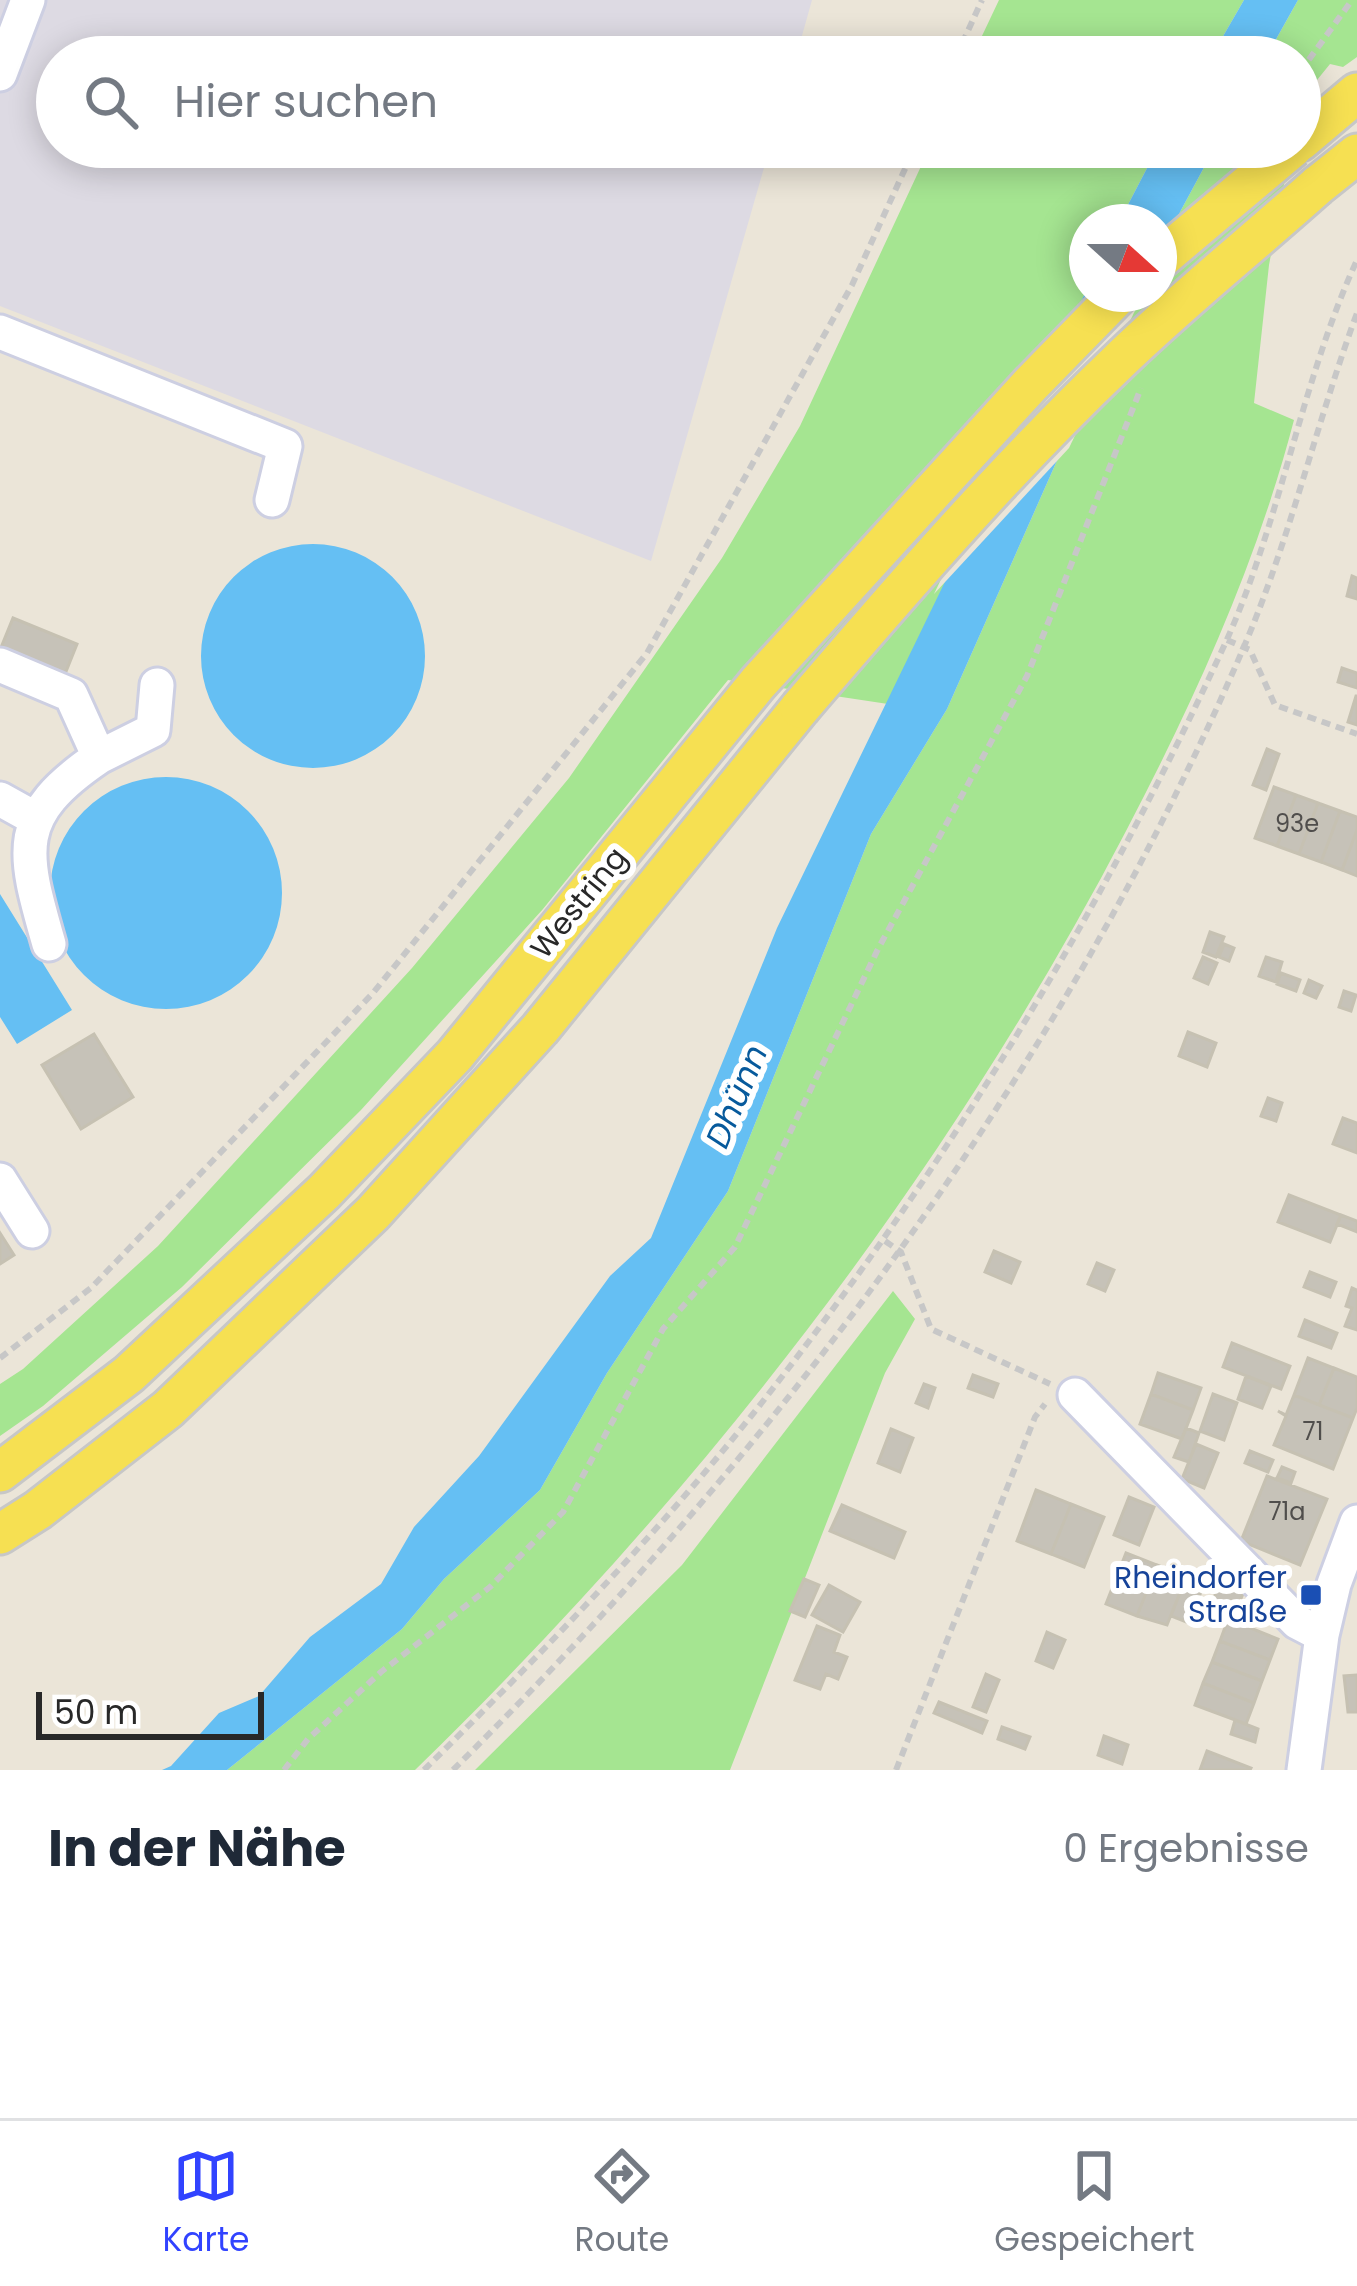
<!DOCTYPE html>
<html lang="de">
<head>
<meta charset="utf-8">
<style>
	:root { --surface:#fff; --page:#f2f2f3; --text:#1f2937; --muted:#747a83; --line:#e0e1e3; --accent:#3143ff }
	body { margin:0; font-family:Poppins,sans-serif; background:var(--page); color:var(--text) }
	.compass { position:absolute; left:1069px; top:204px; width:108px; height:108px; border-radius:50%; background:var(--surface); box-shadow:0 6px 30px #0003; rotate:111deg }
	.scale { position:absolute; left:36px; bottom:30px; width:228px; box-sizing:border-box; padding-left:12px; border:6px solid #282828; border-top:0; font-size:33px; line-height:42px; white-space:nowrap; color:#282828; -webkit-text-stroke:9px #fff; paint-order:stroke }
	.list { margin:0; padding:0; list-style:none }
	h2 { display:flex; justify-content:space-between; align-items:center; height:156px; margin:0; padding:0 48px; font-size:51px }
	h2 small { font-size:39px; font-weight:400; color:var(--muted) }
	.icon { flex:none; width:66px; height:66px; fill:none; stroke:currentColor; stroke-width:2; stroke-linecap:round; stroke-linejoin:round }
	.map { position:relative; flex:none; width:1357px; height:1770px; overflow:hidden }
	.search { position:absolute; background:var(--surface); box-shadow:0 6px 30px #0003; left:36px; right:36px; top:36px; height:132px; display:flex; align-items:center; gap:30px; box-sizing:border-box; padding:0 42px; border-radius:66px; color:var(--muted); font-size:45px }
	.sheet { height:348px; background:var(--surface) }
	nav { display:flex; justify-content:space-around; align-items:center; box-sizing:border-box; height:168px; border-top:3px solid var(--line); background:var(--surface); font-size:33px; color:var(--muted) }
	nav a { display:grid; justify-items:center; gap:6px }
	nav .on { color:var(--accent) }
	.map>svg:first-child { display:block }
	.industrial { fill:#dddae3 }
	.green { fill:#a5e591 }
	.water { fill:#65bff3 }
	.pier { fill:#ebe5d8 }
	.building { fill:#c6c2b8; stroke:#c6c1b2; stroke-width:3 }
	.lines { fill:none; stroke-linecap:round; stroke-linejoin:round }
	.minor-casing { stroke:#cdcfe2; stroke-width:39 }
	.major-casing { stroke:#c7c7c7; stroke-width:45 }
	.path { stroke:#c7c7c7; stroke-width:6; stroke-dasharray:9 6; stroke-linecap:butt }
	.minor { stroke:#fff; stroke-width:33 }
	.major { stroke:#f6e052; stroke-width:39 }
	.major-bridge-casing { stroke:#c7c7c7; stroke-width:45; stroke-linecap:butt }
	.major-bridge { stroke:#f6e052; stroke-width:39 }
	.transit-dot { fill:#1a4fb4; stroke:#fff; stroke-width:4.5 }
	.labels { text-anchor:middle; stroke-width:12; stroke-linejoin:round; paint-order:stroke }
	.number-label { font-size:24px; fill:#504e4c }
	.street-label { font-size:30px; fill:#282828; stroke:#fff }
	.transit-label { font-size:30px; fill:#164399; stroke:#fff; text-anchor:end }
	.water-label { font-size:33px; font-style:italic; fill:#075a9c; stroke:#fff }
</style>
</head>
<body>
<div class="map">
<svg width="1357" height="1770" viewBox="0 0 1357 1770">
	<rect width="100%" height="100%" fill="#ebe5d8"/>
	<path class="industrial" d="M0,0H812L796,57H57V147H770L651,561L0,306Z"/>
	<path class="green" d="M999,0H1244L1211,57H972Z
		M1298,0H1357V57L1343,67L1330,64L1300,101V57H1266Z
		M930,147H1158L1119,222H1087V289L888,704L728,680L543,909L361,1110L182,1287L43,1406L0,1436V1384L23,1369L158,1246L412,968L569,778L722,558L800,426Z
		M1215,147H1291L1269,265L1254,403L1294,420C1256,565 1195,699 1126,831C944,1180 697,1496 415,1770H227L402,1629L444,1579L540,1490L607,1373L728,1191L871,834L947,709L1098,368L1137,294H1159V251Z
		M893,1291L915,1319L885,1373L730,1770H475L682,1565Z"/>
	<path class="water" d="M1244,0H1298L1266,57H1211Z
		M1158,147H1215L1159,251V222H1119Z
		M1087,289V294H1137L1098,368L947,709L871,834L728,1191L607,1373L540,1490L444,1579L402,1629L227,1770H162L171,1766L219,1713L259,1696L310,1637L381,1584L414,1527L479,1456L610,1276L651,1238L777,928Z
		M201 656a112 112 0 1 1 224 0a112 112 0 1 1-224 0Z
		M50 893a116 116 0 1 1 232 0a116 116 0 1 1-232 0Z
		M0,894L72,1010L17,1044L0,1017Z"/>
	<path class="pier" d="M1089,294H1143L1069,448L934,594L1068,315Z"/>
	<path class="building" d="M1352,576L1357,578V599L1347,596Z
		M13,618L77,644L63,679L0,650Z
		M1342,668L1357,673V688L1338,682Z
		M1356,696H1357V725L1348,722Z
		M1267,749L1279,754L1266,790L1253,785Z
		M1274,787L1296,795L1277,846L1255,838Z
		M1296,795L1318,803L1299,854L1277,846Z
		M1318,803L1340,811L1321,862L1299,854Z
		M1340,811L1357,817V830L1342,870L1321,862Z
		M1357,830V876L1342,870Z
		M1210,932L1224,937L1216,957L1203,952Z
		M1224,944L1234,948L1229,961L1219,957Z
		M1203,957L1217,963L1208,984L1194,978Z
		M1266,957L1282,962L1276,982L1259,976Z
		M1281,973L1300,980L1296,991L1277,984Z
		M1309,980L1322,986L1316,998L1304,993Z
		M1344,991L1356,995L1351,1011L1339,1007Z
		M1188,1032L1216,1043L1207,1067L1179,1056Z
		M94,1034L133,1097L81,1129L42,1065Z
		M1268,1098L1282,1103L1276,1121L1261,1116Z
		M1343,1118L1357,1123V1153L1333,1144Z
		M1289,1195L1341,1215L1330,1242L1278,1222Z
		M1341,1215L1357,1221V1232L1337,1224Z
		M0,1233L14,1255L0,1264Z
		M994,1251L1020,1262L1011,1283L985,1272Z
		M1097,1263L1114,1270L1105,1291L1088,1284Z
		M1310,1272L1336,1282L1330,1297L1304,1287Z
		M1352,1288L1357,1290V1330L1345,1326L1352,1308L1346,1306Z
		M1305,1320L1337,1333L1331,1348L1299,1336Z
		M1232,1343L1290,1366L1281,1389L1223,1367Z
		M1308,1358L1334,1368L1319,1405L1294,1395Z
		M1334,1368L1357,1377V1408L1353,1418L1319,1405Z
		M1158,1373L1201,1388L1193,1410L1151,1394Z
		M973,1375L998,1384L993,1397L968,1388Z
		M1246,1376L1271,1386L1262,1408L1238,1399Z
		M924,1384L935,1388L928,1408L916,1403Z
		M1151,1394L1193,1410L1182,1439L1140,1424Z
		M1213,1394L1237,1403L1224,1440L1200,1431Z
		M1294,1395L1353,1418L1333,1469L1274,1445L1286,1416L1278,1411L1286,1415Z
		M1186,1428L1199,1433L1189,1462L1174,1457Z
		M891,1429L913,1438L900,1472L878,1463Z
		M1196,1444L1218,1453L1204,1488L1182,1479Z
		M1250,1451L1273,1460L1268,1472L1245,1463Z
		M1282,1467L1295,1472L1291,1483L1277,1478Z
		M1267,1476L1327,1499L1300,1565L1241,1541Z
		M1036,1490L1071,1504L1051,1554L1017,1541Z
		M1129,1497L1154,1507L1139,1545L1114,1535Z
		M1071,1504L1104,1517L1084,1567L1051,1554Z
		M842,1505L905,1532L894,1558L830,1531Z
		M1126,1553L1157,1565L1137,1616L1106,1604Z
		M1157,1565L1186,1577L1167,1625L1137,1616Z
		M1186,1577L1204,1584L1189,1623L1171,1616Z
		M1222,1577L1246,1586L1232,1621L1208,1613Z
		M804,1579L819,1585L805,1617L790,1611Z
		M829,1585L860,1602L843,1632L812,1615Z
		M1228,1619L1278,1639L1270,1660L1220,1641Z
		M817,1626L840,1635L834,1652L847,1657L838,1679L826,1674L820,1689L795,1680Z
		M1047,1632L1065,1640L1053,1668L1036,1661Z
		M1220,1641L1270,1660L1262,1681L1212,1662Z
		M1212,1662L1262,1681L1254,1703L1203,1683Z
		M986,1674L999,1680L986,1712L973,1707Z
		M1357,1675V1712H1348L1344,1676Z
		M1203,1683L1254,1703L1246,1724L1195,1705Z
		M939,1702L987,1721L982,1733L934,1713Z
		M1235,1720L1258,1729L1255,1742L1231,1734Z
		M1002,1727L1030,1737L1025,1749L998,1739Z
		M1104,1736L1128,1745L1122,1764L1098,1755Z
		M1207,1751L1251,1768L1250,1770H1200Z"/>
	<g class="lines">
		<defs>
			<path id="minor" d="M0,74L28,0
				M0,332L285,446L272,500
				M0,665L71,695L99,757C12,816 22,850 49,944
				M99,757L153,730L157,685
				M0,799L36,819
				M0,1180L32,1231
				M1075,1395L1297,1622L1322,1635
				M1304,1770L1322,1635L1334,1584L1357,1522"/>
			<path id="major" d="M1300,141L1357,93
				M1317,186L1357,154
				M0,1472L129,1374L324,1192L455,1055L758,683L1031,384L1119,294
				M0,1534L38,1510L168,1409L373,1213L540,1029L800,708"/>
		</defs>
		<use href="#minor" class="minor-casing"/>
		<use href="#major" class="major-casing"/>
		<path class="path" d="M956,57L982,0
			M1300,72L1352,0
			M1227,640L1250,650L1275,705L1357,734
			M885,1241L901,1252L931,1329L1050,1384
			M0,1358L91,1288L373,993L647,653L852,285L915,147
			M284,1770L308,1739L381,1672L490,1587L563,1512L663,1329L735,1247L878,949L1027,676L1141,388
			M424,1770C544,1651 663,1529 767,1396C948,1164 1101,913 1224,646C1281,522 1300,384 1357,260
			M453,1770C780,1445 1060,1074 1243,649C1290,540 1316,424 1357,313
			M896,1770L1035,1417L1045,1404"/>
		<use href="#minor" class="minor"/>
		<use href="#major" class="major"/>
		<defs>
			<path id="major-bridge" d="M1159,260L1293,147
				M800,708C902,589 1004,471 1117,363C1181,301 1251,245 1317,186"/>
		</defs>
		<use href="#major-bridge" class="major-bridge-casing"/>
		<use href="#major-bridge" class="major-bridge"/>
	</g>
	<rect class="transit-dot" x="1299" y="1583" width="24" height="24" rx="6"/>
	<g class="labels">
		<g class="number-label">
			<text x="1297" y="832">93e</text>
			<text x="1313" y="1440">71</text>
			<text x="1287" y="1520">71a</text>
		</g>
		<g class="street-label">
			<text transform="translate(579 903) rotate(-51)" y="10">Westring</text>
		</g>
		<g class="transit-label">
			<text x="1287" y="1588">Rheindorfer<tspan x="1287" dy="34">Straße</tspan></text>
		</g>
		<g class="water-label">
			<text transform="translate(736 1096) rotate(-67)" y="12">Dhünn</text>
		</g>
	</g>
</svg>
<svg class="compass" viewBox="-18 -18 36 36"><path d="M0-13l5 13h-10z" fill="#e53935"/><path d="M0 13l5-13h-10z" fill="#747a83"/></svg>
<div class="scale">50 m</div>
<div class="search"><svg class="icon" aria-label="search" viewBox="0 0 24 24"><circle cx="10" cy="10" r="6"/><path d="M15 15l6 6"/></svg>Hier suchen</div>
</div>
<section class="sheet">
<h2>In der Nähe<small>0 Ergebnisse</small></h2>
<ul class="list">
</ul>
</section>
<nav>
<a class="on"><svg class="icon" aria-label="map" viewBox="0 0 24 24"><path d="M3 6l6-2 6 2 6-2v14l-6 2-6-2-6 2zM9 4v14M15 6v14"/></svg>Karte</a>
<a><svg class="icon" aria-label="directions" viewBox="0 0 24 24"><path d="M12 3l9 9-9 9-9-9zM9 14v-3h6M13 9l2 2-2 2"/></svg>Route</a>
<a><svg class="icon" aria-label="saved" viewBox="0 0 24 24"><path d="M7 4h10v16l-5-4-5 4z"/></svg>Gespeichert</a>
</nav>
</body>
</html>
